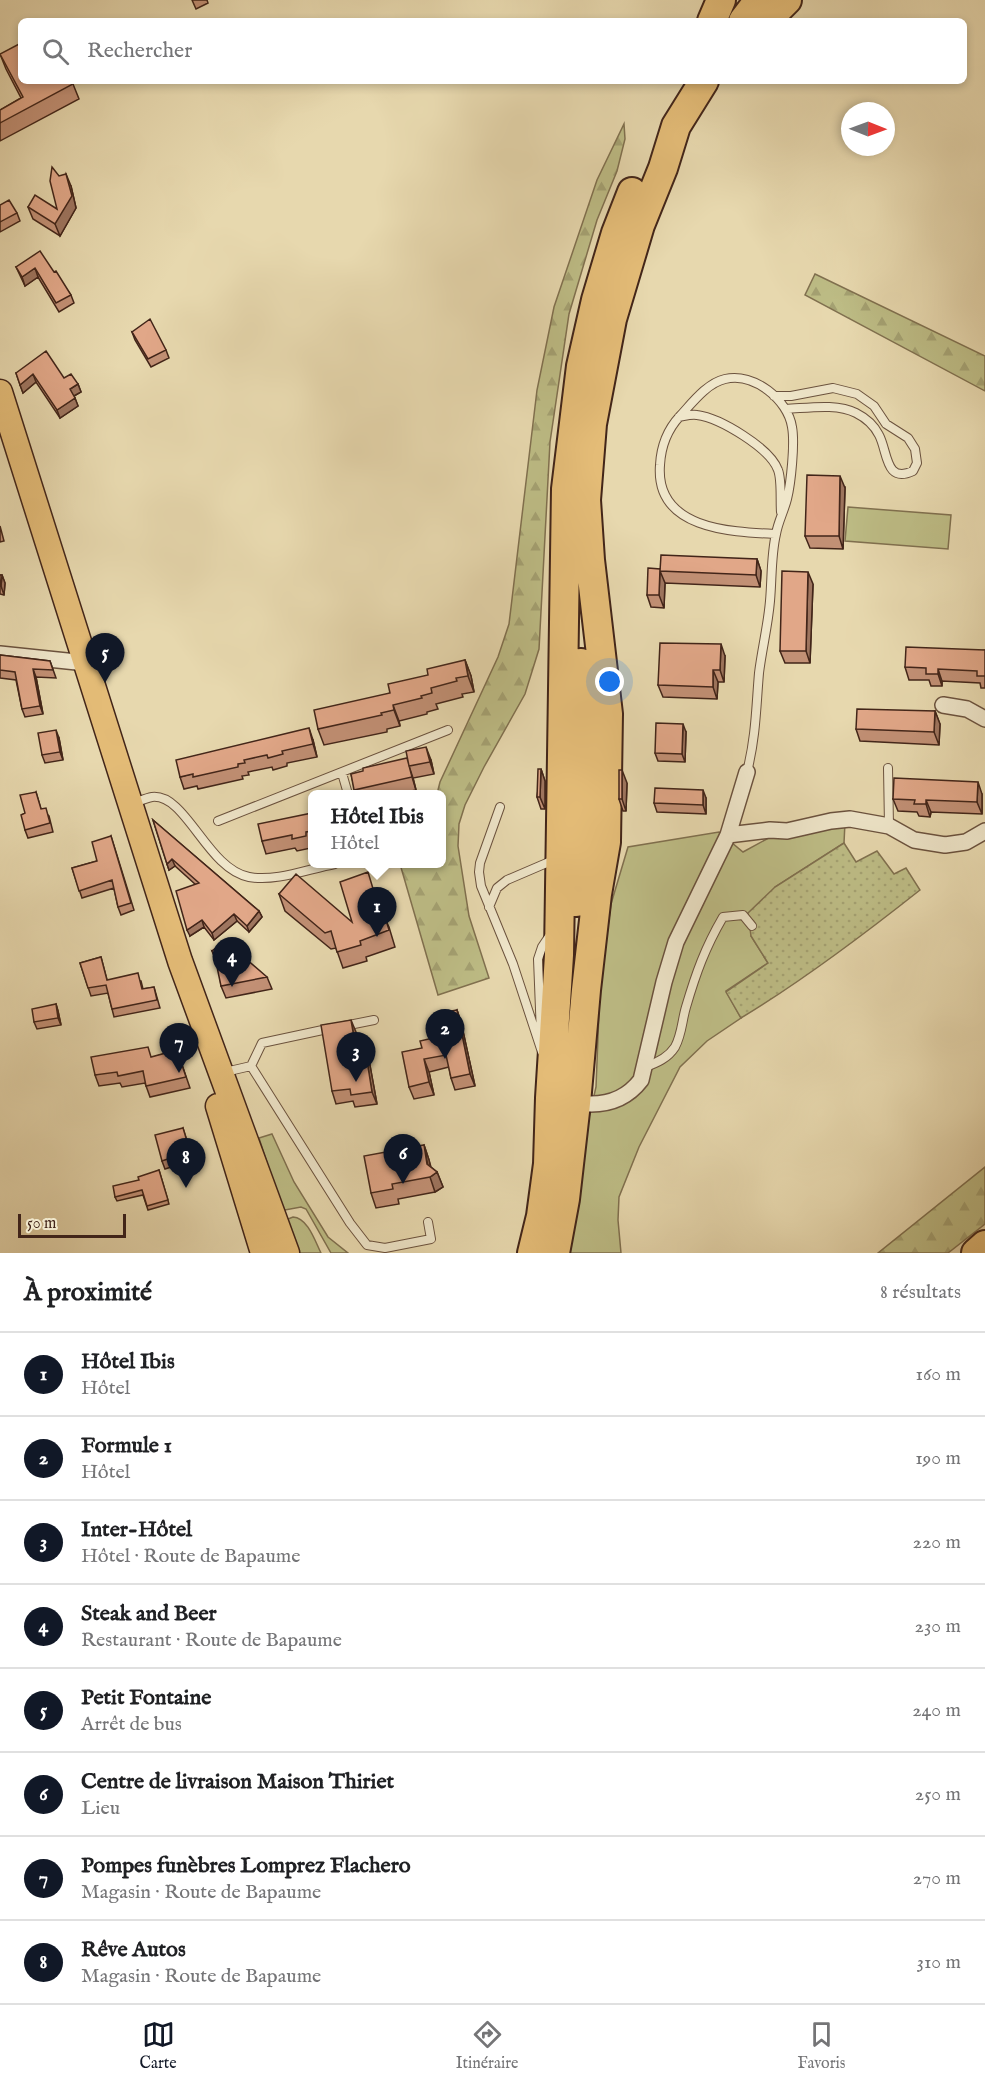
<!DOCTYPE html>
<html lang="fr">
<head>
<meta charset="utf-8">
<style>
	:root { --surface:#fff; --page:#f6f6f6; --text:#202124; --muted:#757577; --line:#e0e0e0; --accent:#111827 }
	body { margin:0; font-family:"IM FELL English",serif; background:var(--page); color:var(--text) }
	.compass { position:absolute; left:841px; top:102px; width:54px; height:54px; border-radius:50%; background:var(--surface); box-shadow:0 3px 9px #0003; rotate:91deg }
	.scale { position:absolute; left:18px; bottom:15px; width:108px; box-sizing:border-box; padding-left:6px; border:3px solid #422519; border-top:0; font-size:16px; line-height:21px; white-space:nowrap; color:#422519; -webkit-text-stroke:4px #efe6ca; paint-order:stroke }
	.you { position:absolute; left:610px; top:682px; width:21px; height:21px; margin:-15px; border:4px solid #fff; border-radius:50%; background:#1a73e8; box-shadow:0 0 0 9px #1a73e833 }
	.badge { display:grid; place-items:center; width:39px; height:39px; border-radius:50%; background:var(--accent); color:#fff; font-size:20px; font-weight:700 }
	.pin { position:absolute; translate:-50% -50px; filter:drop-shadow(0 2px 3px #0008) }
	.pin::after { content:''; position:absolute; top:32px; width:21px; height:18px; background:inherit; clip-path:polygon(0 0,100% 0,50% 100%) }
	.popup { position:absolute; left:308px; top:790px; width:138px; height:78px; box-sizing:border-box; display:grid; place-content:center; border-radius:9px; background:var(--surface); filter:drop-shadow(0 2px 4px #0005); font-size:20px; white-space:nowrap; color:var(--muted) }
	.popup b { font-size:22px; color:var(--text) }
	.popup::after { content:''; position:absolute; left:50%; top:100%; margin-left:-12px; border:12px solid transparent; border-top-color:var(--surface) }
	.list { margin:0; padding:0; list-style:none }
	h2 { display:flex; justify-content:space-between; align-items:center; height:78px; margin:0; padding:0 24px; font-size:26px }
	h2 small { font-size:20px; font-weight:400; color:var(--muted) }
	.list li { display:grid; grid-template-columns:39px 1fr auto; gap:18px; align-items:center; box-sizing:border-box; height:84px; padding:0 24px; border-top:2px solid var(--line) }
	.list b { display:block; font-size:22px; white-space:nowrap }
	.list p { margin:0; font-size:20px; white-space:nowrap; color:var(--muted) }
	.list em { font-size:20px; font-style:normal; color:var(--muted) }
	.icon { flex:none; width:33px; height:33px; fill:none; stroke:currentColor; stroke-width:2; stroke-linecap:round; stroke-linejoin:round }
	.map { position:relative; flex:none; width:985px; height:1253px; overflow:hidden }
	.search { position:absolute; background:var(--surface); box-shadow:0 3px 9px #0003; left:18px; right:18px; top:18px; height:66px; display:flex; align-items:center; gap:15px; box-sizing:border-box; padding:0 21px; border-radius:9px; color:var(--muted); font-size:22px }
	.sheet { height:750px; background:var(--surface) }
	nav { display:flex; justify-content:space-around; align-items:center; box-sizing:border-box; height:84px; border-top:2px solid var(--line); background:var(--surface); font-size:16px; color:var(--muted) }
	nav a { display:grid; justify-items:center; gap:3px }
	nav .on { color:var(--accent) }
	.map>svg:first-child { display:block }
	.grass { fill:#bdbc85; stroke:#80704f; stroke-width:1.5 }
	.forest { fill:url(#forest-firs); stroke:#80704f; stroke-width:1.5 }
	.park { fill:url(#park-dots); stroke:#80704f; stroke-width:1.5 }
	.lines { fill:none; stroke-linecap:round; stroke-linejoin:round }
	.lane-casing { stroke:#6b523e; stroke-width:10 }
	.street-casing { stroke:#6b523e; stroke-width:18 }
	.primary-casing { stroke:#422519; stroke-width:27 }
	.highway-casing { stroke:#422519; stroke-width:32 }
	.lane { stroke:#efe6ca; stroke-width:8 }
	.street { stroke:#efe6ca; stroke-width:15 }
	.primary { stroke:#e4bc77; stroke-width:24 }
	.highway { stroke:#e4bc77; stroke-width:28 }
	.wall { fill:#c29075; stroke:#422519; stroke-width:1.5 }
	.shaded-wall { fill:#9e755f; stroke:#422519; stroke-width:1.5 }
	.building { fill:#e1a788; stroke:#422519; stroke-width:1.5 }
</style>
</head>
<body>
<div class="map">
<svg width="985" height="1253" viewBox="0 0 985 1253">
	<defs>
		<pattern id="forest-firs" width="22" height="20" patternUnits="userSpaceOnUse" patternTransform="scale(1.5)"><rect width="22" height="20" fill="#bdbc85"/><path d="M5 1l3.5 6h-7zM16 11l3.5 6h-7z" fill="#a4a172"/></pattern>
		<pattern id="park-dots" width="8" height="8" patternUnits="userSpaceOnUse" patternTransform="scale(1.5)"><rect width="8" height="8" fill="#bdbc85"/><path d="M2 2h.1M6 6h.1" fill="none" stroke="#a4a172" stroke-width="1.8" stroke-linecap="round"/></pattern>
	</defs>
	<rect width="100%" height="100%" fill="#e7d8ae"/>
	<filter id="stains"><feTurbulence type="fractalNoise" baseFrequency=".00333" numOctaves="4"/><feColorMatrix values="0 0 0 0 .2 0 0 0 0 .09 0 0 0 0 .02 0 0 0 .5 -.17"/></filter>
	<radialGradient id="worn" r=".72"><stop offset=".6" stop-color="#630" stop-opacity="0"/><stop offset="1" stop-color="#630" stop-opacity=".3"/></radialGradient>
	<path class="grass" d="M848,507L951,515L948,549L845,541Z
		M845,822L844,843L775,887L751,936L768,963L726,991L741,1018L707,1041L680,1067L639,1147L619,1197L618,1220L621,1253H564L582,1148L596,1087L600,987L611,904L628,847L719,832L743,852L774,835Z
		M272,1134L294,1182L328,1237L348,1253H331L306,1209L301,1207L285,1210L281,1206L259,1138Z
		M293,1217C308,1218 315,1241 321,1253H299L288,1222V1219Z"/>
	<path class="forest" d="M624,124L625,139L617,171L597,220L569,314L550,442L539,649L525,694L484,767L465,805L459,824L458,846L469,916L489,978L438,995L400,864H442V794H437L440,782L498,657L509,624L537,390L554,307L597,180Z
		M815,274L985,356V391L805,295Z
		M985,1167V1224L948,1253H878Z"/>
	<path class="park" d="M844,843L856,862L877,851L894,874L906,868L920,890C862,936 804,980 741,1018L726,992L768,963L751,936L748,913L775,887Z"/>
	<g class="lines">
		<defs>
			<path id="lane" d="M774,396H791L833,388L857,394L874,406L886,424L908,438L915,449L917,463L913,471C885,484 888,452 879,435C874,425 866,418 856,413C837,403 808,408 786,409
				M679,417C685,416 691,414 697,415C720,418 770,448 778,470C782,480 780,501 781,512
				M888,768L889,826
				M747,772C756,736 756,708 759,673C762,649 768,625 770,601C772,579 771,555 776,534C778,522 784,511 787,499C791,483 795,443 792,427C788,400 754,372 725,379C707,383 692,403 680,416C667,430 661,446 660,465C655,529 730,532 775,534
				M342,773L348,794
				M134,803C140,801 146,798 152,797C186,793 207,869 249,877C276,882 308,869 335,864
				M500,807L480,863L479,872L481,886L513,964L542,1052
				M218,821L448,730
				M489,907L497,888L507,880L556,859
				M344,1026L374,1020
				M541,1034L538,959L542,947L550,935
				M251,1066L262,1043L332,1028
				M645,1067C657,1063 668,1058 675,1047C682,1034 682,1020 686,1007C696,973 705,948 723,917L743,915L752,926
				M225,1072L251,1066L350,1223L367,1245L385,1248L431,1239L428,1222"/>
			<path id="street" d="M0,654L86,663
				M943,705L967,709L985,719
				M728,835L770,830L787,831L831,821L850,819L889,826L914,840L945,845L966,842L985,831
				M572,1105C579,1103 585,1104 591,1104C612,1104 628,1097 641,1080L664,982L676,942L728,835L747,772"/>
			<path id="primary" d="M0,392L180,961L287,1253
				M218,1106L263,1253"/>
			<path id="highway" d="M712,21L721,0
				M743,21L759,0
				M766,21L787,0
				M576,902C583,823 584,743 581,663
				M532,1253L541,1216L548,1164L550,1098L559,955L566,489L581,366L596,300L616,233L632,192
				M555,1253L565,1199L576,1103L586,990L597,894L606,842L608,714L590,560L586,500L592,424L612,319L640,225L663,168L676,126L704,81
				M976,1253L985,1245"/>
		</defs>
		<use href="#lane" class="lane-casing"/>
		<use href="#street" class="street-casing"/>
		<use href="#primary" class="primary-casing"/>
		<use href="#highway" class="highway-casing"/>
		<use href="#lane" class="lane"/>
		<use href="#street" class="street"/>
		<use href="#primary" class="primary"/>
		<use href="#highway" class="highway"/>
	</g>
	<path class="wall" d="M192,0H207L208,3L196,9Z
		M0,54L73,84L79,99L0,141V110L21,98L6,69Z
		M59,176L71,186L76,208L60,236L33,219L28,207L57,209Z
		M0,205L17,213L20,221L0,232Z
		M16,267L54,272L71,295L74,303L59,312L38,277L25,286Z
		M132,332L166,350L169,358L151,367L135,340Z
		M16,373L64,378L78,384L81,392L74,396L78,406L60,418L36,382L23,393Z
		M845,488L843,549L810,548L805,536Z
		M0,526L4,541L0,542Z
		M757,559L761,571L760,587L665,583L664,608L651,607L647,595L660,569Z
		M0,575H2L5,583L4,595L0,594Z
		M813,584L810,663H785L780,651Z
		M985,650V688H981L980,683L942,681V686H931L929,680H909L905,667Z
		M0,655L50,661L56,678L36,677L43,714L25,717L22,709L16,680L0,678Z
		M725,656L724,682H718L717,699L663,697L658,685Z
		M465,660L471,676L474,692L462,694L463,697L436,704L438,709L427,712V714L399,721L400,726L387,729V732L324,745L318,729L390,693Z
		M935,711L940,724L939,745L860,741L856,729Z
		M686,732L685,762L658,761L655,753Z
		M59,738L63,760L45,763L42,755Z
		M313,740L317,757L287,763V766L273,770L272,767L248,772L249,775L242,776L243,779L198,789L197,786L184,789L180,777Z
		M431,760L434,774L413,778L416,790L393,795H356L351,774Z
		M541,769L545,781V809H541L537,797Z
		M627,783L626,811H623L619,799Z
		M36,792L41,809L49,816L53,832L28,838L25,830V813Z
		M982,794V814L931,812L930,817L919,816L917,812L898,811L893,799Z
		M706,798V814L657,812L654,803Z
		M312,813V844H310L311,848L297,851L295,848L266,854L262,841Z
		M153,820L259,911L262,917L249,932L237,921L214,940L204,927L190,936L196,885L175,866L169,870Z
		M111,836L134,910L121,915L118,907L114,888L82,898L72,868L97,861Z
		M374,889L381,911L389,927L395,947L366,957L367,961L343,968L336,948L331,949L285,911L279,894L352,922Z
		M212,951L267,977L272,989L226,998L221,986L219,967L217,964Z
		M101,957L107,980L141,981L143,989L154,987L160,1008L114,1017L108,993L91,996L80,963Z
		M56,1004L58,1011L61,1025L37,1029L34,1022Z
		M457,1010L461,1022L475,1086L455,1090L451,1078L449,1067L429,1072L434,1095L414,1099L409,1087L422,1048L442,1036Z
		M356,1032L358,1049L365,1048L369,1060L377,1104L355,1107L353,1101L336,1104L332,1091Z
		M177,1050L190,1088L150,1097L145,1083L122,1087L120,1083L99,1086L95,1075Z
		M183,1128L193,1160L165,1169L162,1161Z
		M424,1145L429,1160L431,1167L437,1172L443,1187L435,1192L398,1199L399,1204L376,1208L371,1193Z
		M159,1170L169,1204L148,1210L143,1195L117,1201L115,1197L139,1180Z"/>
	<path class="shaded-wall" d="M66,174L71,186L76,208L60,236L55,224Z
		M35,268L38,277L25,286L22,277Z
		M33,374L36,382L23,393L20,385Z
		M78,384L81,392L72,397L70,389Z
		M75,398L78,406L60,418L57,410Z
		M840,476L845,488L843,549L839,536Z
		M757,559L761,571L760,587L756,575Z
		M660,571L665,583L664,608L659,595Z
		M808,572L813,584L810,663L806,651Z
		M2,575L5,583L4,595L1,586Z
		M721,644L725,656L724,682L720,670Z
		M465,660L471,676L474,692L468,676Z
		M33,669L36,677L43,714L40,706Z
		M938,669L942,681V686L938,674Z
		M713,670L718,682L717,699L713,687Z
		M393,705L399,721L400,726L394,710Z
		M935,711L940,724L939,745L934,732Z
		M683,724L686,732L685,762L682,754Z
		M309,728L313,740L317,757L313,744Z
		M56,730L59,738L63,760L60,752Z
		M426,747L431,760L434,774L430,762Z
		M409,766L413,778L416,790L412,777Z
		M541,769L545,781V809L540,797Z
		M622,770L627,783L626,811L622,799Z
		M978,782L982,794V814L977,802Z
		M703,790L706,798V814L703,805Z
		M926,800L931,812L930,817L926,804Z
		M172,859L175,866L169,870L167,864Z
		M259,911L262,917L249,932L247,926Z
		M234,914L237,921L214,940L212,933Z
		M202,920L204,927L190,936L187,930Z
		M56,1004L58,1011L61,1025L58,1018Z
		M457,1010L461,1022L475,1086L470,1074Z
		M351,1020L356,1032L361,1061L356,1049Z
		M365,1048L369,1060L377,1104L372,1092Z
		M424,1059L429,1072L434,1095L429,1082Z
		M424,1145L429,1160L432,1176L437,1172L443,1187L435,1192L430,1177Z"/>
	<path class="building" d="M21,43V81H72L73,84L0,123V110L23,97L0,54Z
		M52,167L59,176L66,174L72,196L55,224L28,207L35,195L57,209L50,181Z
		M9,200L17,213L0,222V205Z
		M40,251L54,272L56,271L71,295L56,303L35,268L22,277L16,267Z
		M150,319L166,350L148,359L132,332Z
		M46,351L64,378L71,374L78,384L70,389L75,398L57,410L33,374L20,385L16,373Z
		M807,475L840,476L839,536H805Z
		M661,555L757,559L756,575L660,571Z
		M648,568L660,569L659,595H647Z
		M782,571L808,572L806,651H780Z
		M0,575H2L1,586H0Z
		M660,643L721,644L720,670H713V687L658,685Z
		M906,647L985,650V676H977V671L938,669V674H926V668L905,667Z
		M0,655L50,661L53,670L33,669L40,706L22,709L15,672L0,670Z
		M465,660L468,676L456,678L457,681L431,688L432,693L421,696L422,698L393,705L394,710L381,713L382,715L318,729L314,710L390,693L388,684L428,675L427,669Z
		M857,709L935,711L934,732L856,729Z
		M656,723L683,724L682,754L655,753Z
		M309,728L313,744L282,751L283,754L268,758L267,755L244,760L245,763L238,764V767L193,777V774L180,777L176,760Z
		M56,730L60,752L42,755L38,733Z
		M426,747L430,762L409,766L406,751Z
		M407,758L412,777L354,790L351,774L363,771V768Z
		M538,769H541L540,797H537Z
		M619,770H622V799H619Z
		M894,778L978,782L977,802L926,800V804H914L915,800L893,799Z
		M655,788L703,790V805L654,803Z
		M36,792L41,809L46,808L50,823L25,830L21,815L25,813L20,795Z
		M312,813V831L306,832V836L292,839V835L262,841L258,824Z
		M153,820L259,911L247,926L234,914L212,933L202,920L187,930L176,891L199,883L172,859L167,864Z
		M111,836L131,903L118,907L112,880L79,891L72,868L97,861L92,842Z
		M368,872L380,912L383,910L389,930L360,941L361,945L337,952L331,931L325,933L279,894L296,874L352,922L340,882Z
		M225,941L267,977L221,986L217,967L224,966L212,951Z
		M101,957L107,980L138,973L142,989L154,987L157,1000L112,1009L106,985L88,988L80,963Z
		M56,1004L58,1018L34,1022L32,1009Z
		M457,1010L470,1074L451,1078L446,1055L424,1059L429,1082L409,1087L402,1052L422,1048L420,1041L442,1036L437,1014Z
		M351,1020L356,1049L365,1048L372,1092L351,1095L350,1089L332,1091L321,1025Z
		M148,1047L151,1057L177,1050L186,1077L146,1086L143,1071L118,1076L117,1072L95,1075L91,1057Z
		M183,1128L190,1151L162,1161L155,1135Z
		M424,1145L427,1164L437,1172L430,1177L392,1184L393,1189L371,1193L364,1156Z
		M159,1170L168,1200L147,1206L142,1190L115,1197L113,1186L139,1180L138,1177Z"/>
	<rect width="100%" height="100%" filter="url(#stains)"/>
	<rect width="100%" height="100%" fill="url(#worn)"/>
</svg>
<svg class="compass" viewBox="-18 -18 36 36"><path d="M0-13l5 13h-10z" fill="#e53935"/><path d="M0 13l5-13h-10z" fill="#757577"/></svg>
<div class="scale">50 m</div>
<div class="you"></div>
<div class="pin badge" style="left:377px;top:937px">1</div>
<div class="popup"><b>Hôtel Ibis</b>Hôtel</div>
<div class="pin badge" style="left:445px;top:1059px">2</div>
<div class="pin badge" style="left:356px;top:1082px">3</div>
<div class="pin badge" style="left:232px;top:987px">4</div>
<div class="pin badge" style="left:105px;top:683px">5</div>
<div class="pin badge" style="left:403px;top:1184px">6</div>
<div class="pin badge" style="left:179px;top:1073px">7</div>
<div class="pin badge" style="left:186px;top:1188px">8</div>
<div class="search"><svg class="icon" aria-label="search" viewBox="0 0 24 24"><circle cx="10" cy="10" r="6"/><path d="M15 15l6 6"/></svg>Rechercher</div>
</div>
<section class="sheet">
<h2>À proximité<small>8 résultats</small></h2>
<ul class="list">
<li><span class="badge">1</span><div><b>Hôtel Ibis</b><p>Hôtel</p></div><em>160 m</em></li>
<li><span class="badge">2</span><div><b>Formule 1</b><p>Hôtel</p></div><em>190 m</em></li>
<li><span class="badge">3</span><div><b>Inter-Hôtel</b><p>Hôtel · Route de Bapaume</p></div><em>220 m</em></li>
<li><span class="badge">4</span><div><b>Steak and Beer</b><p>Restaurant · Route de Bapaume</p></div><em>230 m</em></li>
<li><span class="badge">5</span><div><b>Petit Fontaine</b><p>Arrêt de bus</p></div><em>240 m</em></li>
<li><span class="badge">6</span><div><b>Centre de livraison Maison Thiriet</b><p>Lieu</p></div><em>250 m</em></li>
<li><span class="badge">7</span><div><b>Pompes funèbres Lomprez Flachero</b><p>Magasin · Route de Bapaume</p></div><em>270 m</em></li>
<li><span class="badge">8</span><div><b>Rêve Autos</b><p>Magasin · Route de Bapaume</p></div><em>310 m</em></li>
</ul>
</section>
<nav>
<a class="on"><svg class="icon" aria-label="map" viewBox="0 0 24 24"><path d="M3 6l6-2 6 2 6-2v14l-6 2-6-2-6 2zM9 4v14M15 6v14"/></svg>Carte</a>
<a><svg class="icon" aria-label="directions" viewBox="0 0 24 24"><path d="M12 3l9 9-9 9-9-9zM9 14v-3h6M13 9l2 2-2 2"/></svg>Itinéraire</a>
<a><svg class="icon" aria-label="saved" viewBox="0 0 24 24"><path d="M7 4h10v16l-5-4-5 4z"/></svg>Favoris</a>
</nav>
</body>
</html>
